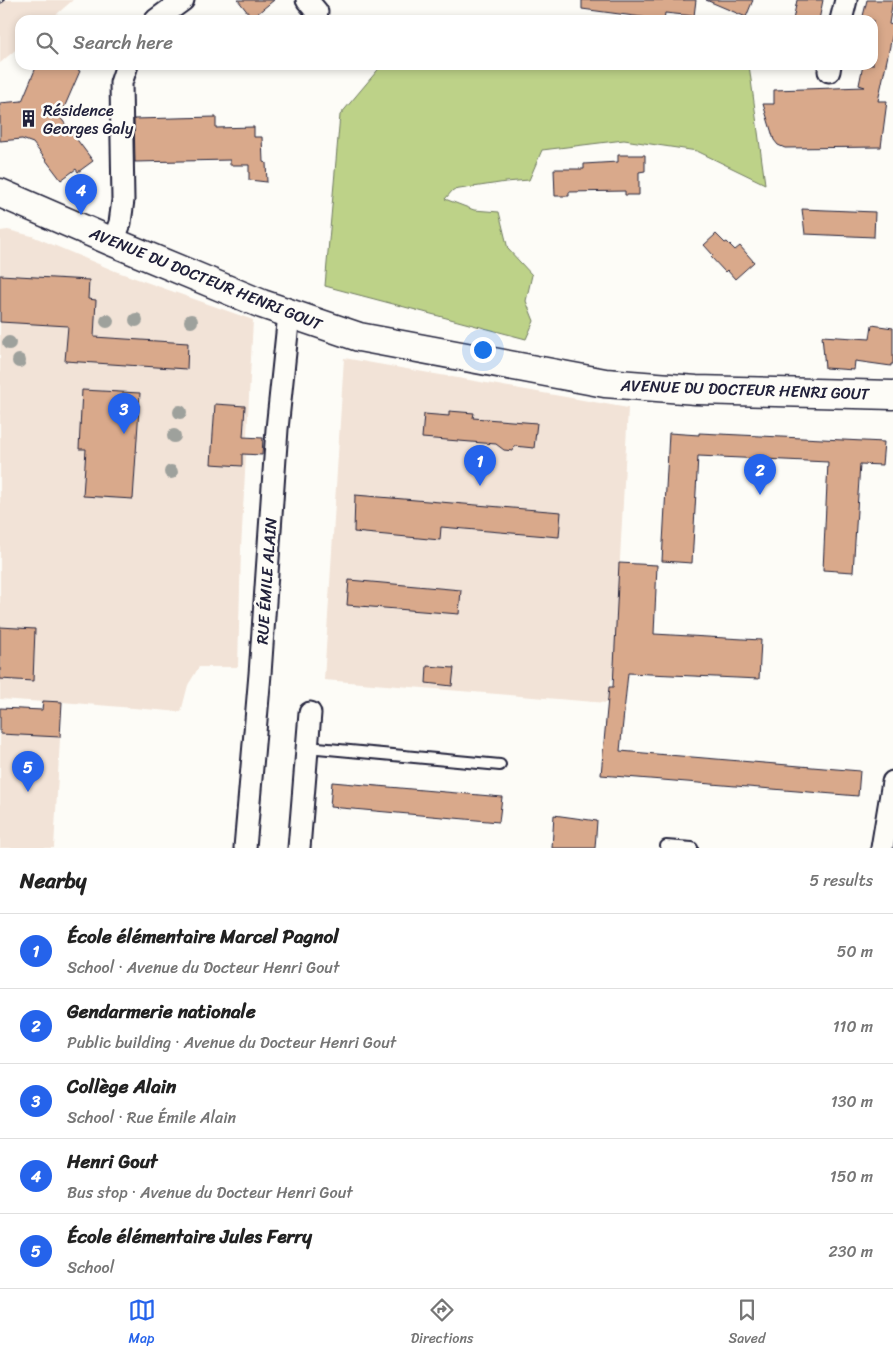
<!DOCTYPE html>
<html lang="en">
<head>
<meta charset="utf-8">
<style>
	:root { --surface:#fff; --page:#f6f6f6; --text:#222; --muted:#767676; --line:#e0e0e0; --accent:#2563eb }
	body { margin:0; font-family:Sriracha,sans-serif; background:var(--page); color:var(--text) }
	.you { position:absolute; left:482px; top:349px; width:18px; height:18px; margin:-12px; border:4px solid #fff; border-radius:50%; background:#1a73e8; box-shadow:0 0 0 8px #1a73e833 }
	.badge { display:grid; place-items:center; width:32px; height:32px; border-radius:50%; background:var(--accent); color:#fff; font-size:16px; font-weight:700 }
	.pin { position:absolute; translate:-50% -41px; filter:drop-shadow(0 1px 2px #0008) }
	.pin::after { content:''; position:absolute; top:26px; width:18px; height:15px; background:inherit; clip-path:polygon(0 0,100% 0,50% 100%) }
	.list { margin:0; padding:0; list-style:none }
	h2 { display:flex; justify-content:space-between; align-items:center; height:65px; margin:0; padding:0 20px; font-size:21px }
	h2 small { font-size:16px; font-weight:400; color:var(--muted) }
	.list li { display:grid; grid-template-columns:32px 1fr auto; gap:15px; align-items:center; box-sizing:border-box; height:75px; padding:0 20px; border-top:1px solid var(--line) }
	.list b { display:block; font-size:19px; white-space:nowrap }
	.list p { margin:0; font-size:16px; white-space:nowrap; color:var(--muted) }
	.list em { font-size:16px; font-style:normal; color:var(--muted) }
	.icon { flex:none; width:28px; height:28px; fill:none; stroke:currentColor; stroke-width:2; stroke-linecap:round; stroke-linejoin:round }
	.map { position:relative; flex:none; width:893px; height:848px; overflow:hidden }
	.search { position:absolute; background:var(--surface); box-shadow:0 2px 8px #0003; left:15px; right:15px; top:15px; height:55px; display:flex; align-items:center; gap:12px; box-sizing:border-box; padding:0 18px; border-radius:15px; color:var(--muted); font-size:19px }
	.sheet { height:440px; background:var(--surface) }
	nav { display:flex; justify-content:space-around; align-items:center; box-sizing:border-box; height:70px; border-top:1px solid var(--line); background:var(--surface); font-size:14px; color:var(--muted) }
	nav a { display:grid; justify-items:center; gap:2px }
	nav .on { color:var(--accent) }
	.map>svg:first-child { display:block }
	.built { fill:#f2e3d7 }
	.green { fill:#bdd288; stroke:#707a62 }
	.building { fill:#d9a98b; stroke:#22223b }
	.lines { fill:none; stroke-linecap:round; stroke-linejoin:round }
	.service-casing { stroke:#22223b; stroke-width:14 }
	.minor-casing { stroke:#22223b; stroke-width:25 }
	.secondary-casing { stroke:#22223b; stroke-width:31 }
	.service { stroke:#fdfcf7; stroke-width:10 }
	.minor { stroke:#fdfcf7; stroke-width:21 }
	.secondary { stroke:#fdfcf7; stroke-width:28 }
	.rail-casing { stroke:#22223b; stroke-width:5.5 }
	.rail { stroke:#fdfcf7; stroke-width:4; stroke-dasharray:11; stroke-linecap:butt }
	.tree { fill:#9ea19c }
	.labels { text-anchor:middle; stroke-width:5; stroke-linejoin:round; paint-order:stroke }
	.poi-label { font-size:16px; fill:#22223b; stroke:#fdfcf7; text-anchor:start }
	.street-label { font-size:16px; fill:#22223b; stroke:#fdfcf7 }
</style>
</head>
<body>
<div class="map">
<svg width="893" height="848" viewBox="0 0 893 848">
	<rect width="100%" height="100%" fill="#fdfcf7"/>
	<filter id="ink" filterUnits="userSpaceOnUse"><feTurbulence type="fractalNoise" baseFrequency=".02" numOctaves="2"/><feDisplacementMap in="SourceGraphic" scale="10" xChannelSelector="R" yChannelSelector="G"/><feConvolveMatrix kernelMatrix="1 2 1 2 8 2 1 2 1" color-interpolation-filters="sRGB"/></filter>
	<g filter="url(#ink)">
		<path class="built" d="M0,0H73L50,20H20V46L0,63Z
			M8,230L32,236L115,271L253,320L241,549L238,667H199L188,685L181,712L62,702L54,848H0V708L42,710L43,702L0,699V231Z
			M344,358L628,408L614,672L609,687L607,703L324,680Z"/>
		<path class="green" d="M382,65H749L765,184L697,151L624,140L542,150L529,180L506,182L453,190L445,199L474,210L499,212L508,249L532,275L526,301L534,321L526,339L325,286L340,115Z"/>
		<path class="building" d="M238,0H274L252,18Z
			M582,0H696L694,16L665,13L664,20L582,9Z
			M706,0H753L746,17Z
			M797,0H823L819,20H793Z
			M867,0H893L889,24L893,25V32L878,101H887L881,147L785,148L778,145L774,140L763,104H774V90L865,87L859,85L863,65H873V20H862Z
			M37,65H66L80,71L60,117L93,161L78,172L76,169L61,180L33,143L22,139L0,141V103L22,101Z
			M216,117V128L254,127V137H262L263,162L266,163L267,182L249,180V165H230V160L135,162L134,119Z
			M618,155H645V171L639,172V195H625V191L569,192V196H555L554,169H584V164L618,162Z
			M802,209L875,212L874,237L805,234Z
			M716,234L725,243L727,242L735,250L740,246L754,262L735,279L727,270L725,272L711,257L713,255L704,245Z
			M0,275L89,280L88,299L96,300L94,337L188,343L187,369L65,361L68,326L0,322Z
			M872,325L893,328V364H891V366L855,361L854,370L825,368L822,336L870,339Z
			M82,390L140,393L133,499L83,496L86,449H79Z
			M215,404L245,406L243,437L263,438L262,455L242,454V466L211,464Z
			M449,411L474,413L473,418L537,423L534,448L514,446L513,451L504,450L496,444L422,438L424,414L449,416Z
			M669,433L699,435V433L884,442L882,465L860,464L853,572L823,570L828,462L698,456L692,563L662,561Z
			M355,495L561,512L559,537L441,527L440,540L354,532Z
			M619,563L657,565L654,634L761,640L759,679L628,673L620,751L860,771L858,796L601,775L609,687H613Z
			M349,580L461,590L459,614L347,605Z
			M0,627L35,629L33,681L0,679Z
			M427,666L454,668L452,686L426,683Z
			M43,701L62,702L60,737L0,734V708L42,710Z
			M332,782L502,797L499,822L330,807Z
			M554,815L597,821L595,848H552Z"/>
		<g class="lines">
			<defs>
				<path id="service" d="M307,747L500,765
					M666,846L692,848"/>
				<path id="minor" d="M307,0L317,12
					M156,20L183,0
					M841,20L846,0
					M829,71L830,65
					M113,242L120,223L123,200L121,83L127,65
					M245,848L260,674L277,429L289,314
					M299,848L310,713
					M882,848L893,782"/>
				<path id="secondary" d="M0,193L113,242L262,304L359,337L605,383L696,390L893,395"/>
			</defs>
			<use href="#service" class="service-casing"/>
			<use href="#minor" class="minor-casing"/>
			<use href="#secondary" class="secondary-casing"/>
			<use href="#service" class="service"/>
			<use href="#minor" class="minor"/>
			<use href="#secondary" class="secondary"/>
			<defs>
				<path id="rail" d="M0,1L2,0"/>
			</defs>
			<use href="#rail" class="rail-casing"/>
			<use href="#rail" class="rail"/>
		</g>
		<g class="tree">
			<circle cx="136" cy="320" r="7"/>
			<circle cx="107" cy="321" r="7"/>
			<circle cx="191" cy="321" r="7"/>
			<circle cx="9" cy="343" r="7"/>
			<circle cx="19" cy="361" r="7"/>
			<circle cx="180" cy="412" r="7"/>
			<circle cx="174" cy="436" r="7"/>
			<circle cx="171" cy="472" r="7"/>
		</g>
	</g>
	<defs>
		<symbol id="building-bare" viewBox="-9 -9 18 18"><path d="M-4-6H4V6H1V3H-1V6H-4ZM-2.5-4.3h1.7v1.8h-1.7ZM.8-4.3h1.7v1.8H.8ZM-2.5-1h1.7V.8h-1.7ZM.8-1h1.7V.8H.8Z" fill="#22223b" stroke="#fdfcf7" stroke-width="2.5" paint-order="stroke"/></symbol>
	</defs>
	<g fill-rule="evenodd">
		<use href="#building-bare" x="16" y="106" width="25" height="25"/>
	</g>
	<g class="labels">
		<g class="poi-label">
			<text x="43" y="116">Résidence<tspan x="43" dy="18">Georges Galy</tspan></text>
		</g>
		<g class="street-label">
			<text transform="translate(206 278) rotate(22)" y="6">AVENUE DU DOCTEUR HENRI GOUT</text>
			<text transform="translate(745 389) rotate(2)" y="6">AVENUE DU DOCTEUR HENRI GOUT</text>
			<text transform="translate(266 581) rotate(-86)" y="6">RUE ÉMILE ALAIN</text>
		</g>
	</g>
</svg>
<div class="you"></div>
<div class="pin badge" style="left:480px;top:486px">1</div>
<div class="pin badge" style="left:760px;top:495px">2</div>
<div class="pin badge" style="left:124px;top:434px">3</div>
<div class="pin badge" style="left:81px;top:215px">4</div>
<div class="pin badge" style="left:28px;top:792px">5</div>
<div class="search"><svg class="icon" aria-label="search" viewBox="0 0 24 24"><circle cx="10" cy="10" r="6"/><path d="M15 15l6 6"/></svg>Search here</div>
</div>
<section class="sheet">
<h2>Nearby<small>5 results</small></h2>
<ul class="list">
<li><span class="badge">1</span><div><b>École élémentaire Marcel Pagnol</b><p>School · Avenue du Docteur Henri Gout</p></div><em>50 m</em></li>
<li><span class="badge">2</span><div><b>Gendarmerie nationale</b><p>Public building · Avenue du Docteur Henri Gout</p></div><em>110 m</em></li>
<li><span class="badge">3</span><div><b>Collège Alain</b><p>School · Rue Émile Alain</p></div><em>130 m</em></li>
<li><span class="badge">4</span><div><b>Henri Gout</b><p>Bus stop · Avenue du Docteur Henri Gout</p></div><em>150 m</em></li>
<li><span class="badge">5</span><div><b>École élémentaire Jules Ferry</b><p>School</p></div><em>230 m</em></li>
</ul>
</section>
<nav>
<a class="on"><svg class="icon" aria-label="map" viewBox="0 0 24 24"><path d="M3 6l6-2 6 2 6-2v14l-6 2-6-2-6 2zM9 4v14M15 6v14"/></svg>Map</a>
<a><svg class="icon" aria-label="directions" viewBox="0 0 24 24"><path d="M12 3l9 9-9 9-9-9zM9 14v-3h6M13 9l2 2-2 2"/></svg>Directions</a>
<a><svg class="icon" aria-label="saved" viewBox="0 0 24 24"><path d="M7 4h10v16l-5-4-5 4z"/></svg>Saved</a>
</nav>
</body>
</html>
